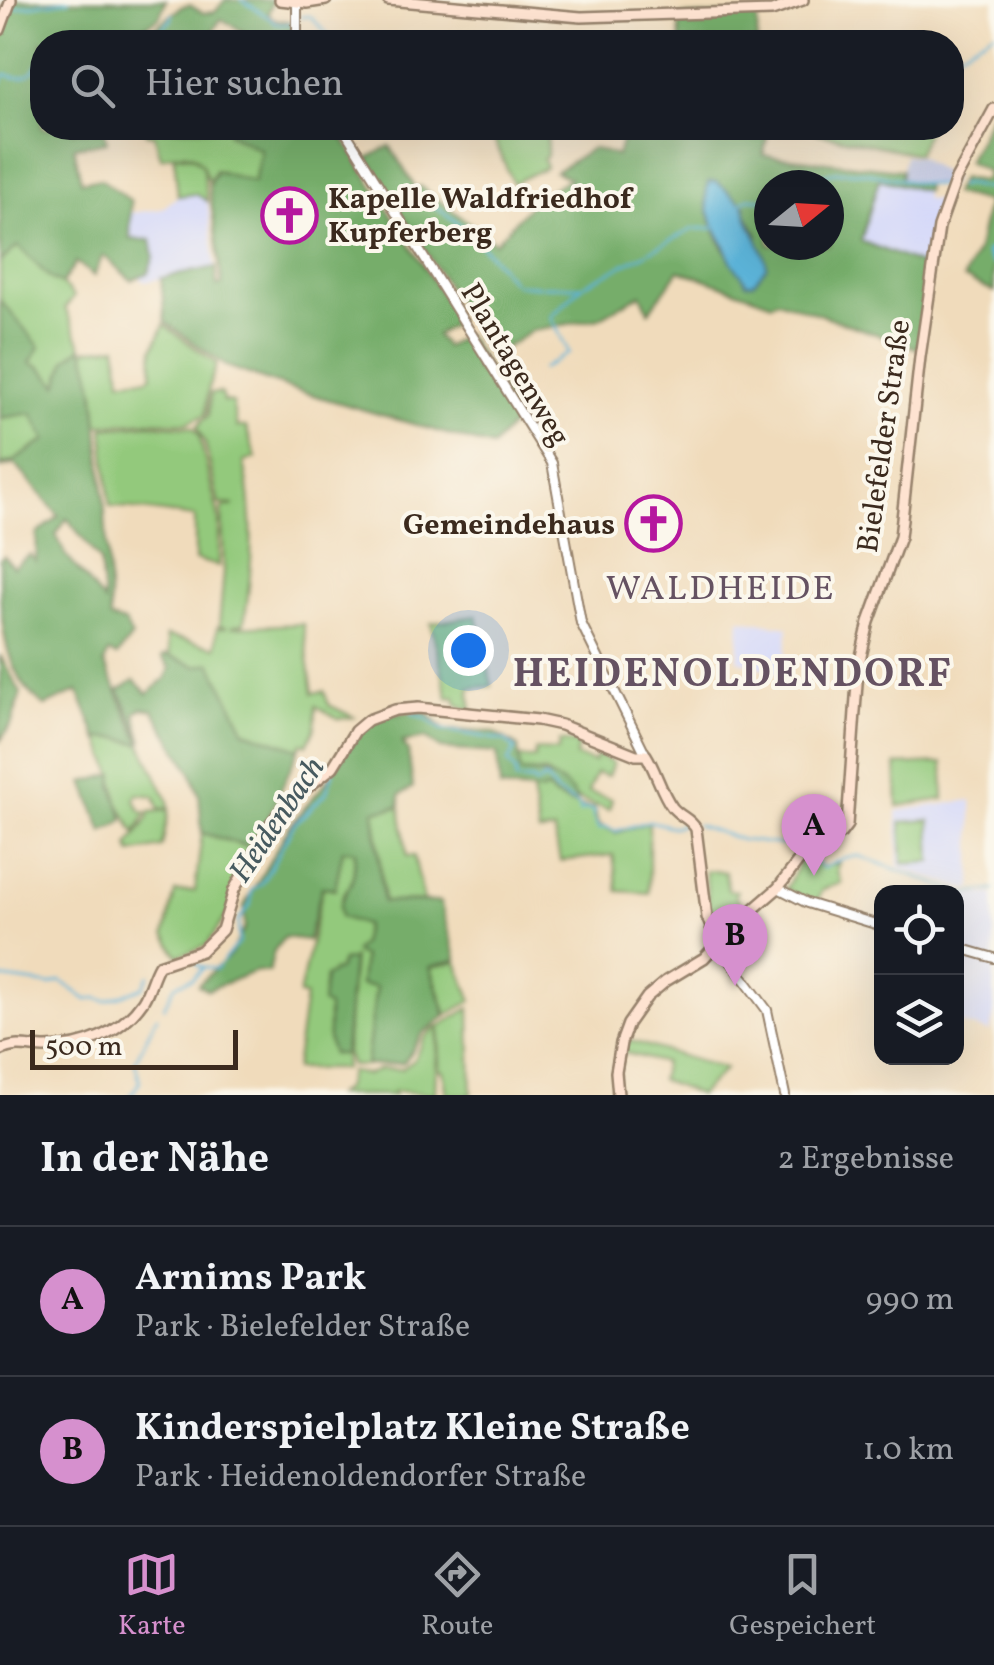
<!DOCTYPE html>
<html lang="de">
<head>
<meta charset="utf-8">
<style>
	:root { --surface:#171b24; --page:#20242c; --text:#f1f3f6; --muted:#9ea1a6; --line:#363941; --accent:#d690ce }
	body { margin:0; font-family:Vollkorn,serif; background:var(--page); color:var(--text) }
	.controls { position:absolute; right:30px; bottom:30px; display:grid; overflow:hidden; border-radius:20px; box-shadow:0 10px 40px #0002 }
	.controls button { width:90px; height:90px; display:grid; place-items:center; padding:0; border:0; border-bottom:2px solid var(--line); background:var(--surface); color:var(--text); font:50px sans-serif }
	.compass { position:absolute; left:754px; top:170px; width:90px; height:90px; border-radius:50%; background:var(--surface); box-shadow:0 10px 40px #0002; rotate:72deg }
	.scale { position:absolute; left:30px; bottom:25px; width:208px; box-sizing:border-box; padding-left:10px; border:5px solid #3b2a1e; border-top:0; font-size:28px; line-height:35px; white-space:nowrap; color:#3b2a1e; -webkit-text-stroke:8px #fbf7ec; paint-order:stroke }
	.you { position:absolute; left:468px; top:650px; width:35px; height:35px; margin:-25px; border:8px solid #fff; border-radius:50%; background:#1a73e8; box-shadow:0 0 0 15px #1a73e833 }
	.badge { display:grid; place-items:center; width:65px; height:65px; border-radius:50%; background:var(--accent); color:#111; font-size:32px; font-weight:700 }
	.pin { position:absolute; translate:-50% -82px; filter:drop-shadow(0 2px 5px #0008) }
	.pin::after { content:''; position:absolute; top:52px; width:35px; height:30px; background:inherit; clip-path:polygon(0 0,100% 0,50% 100%) }
	.list { margin:0; padding:0; list-style:none }
	h2 { display:flex; justify-content:space-between; align-items:center; height:130px; margin:0; padding:0 40px; font-size:42px }
	h2 small { font-size:32px; font-weight:400; color:var(--muted) }
	.list li { display:grid; grid-template-columns:65px 1fr auto; gap:30px; align-items:center; box-sizing:border-box; height:150px; padding:0 40px; border-top:2px solid var(--line) }
	.list b { display:block; font-size:38px; white-space:nowrap }
	.list p { margin:0; font-size:32px; white-space:nowrap; color:var(--muted) }
	.list em { font-size:32px; font-style:normal; color:var(--muted) }
	.icon { flex:none; width:55px; height:55px; fill:none; stroke:currentColor; stroke-width:2; stroke-linecap:round; stroke-linejoin:round }
	.map { position:relative; flex:none; width:994px; height:1095px; overflow:hidden }
	.search { position:absolute; background:var(--surface); box-shadow:0 10px 40px #0002; left:30px; right:30px; top:30px; height:110px; display:flex; align-items:center; gap:25px; box-sizing:border-box; padding:0 35px; border-radius:40px; color:var(--muted); font-size:38px }
	.sheet { height:430px; background:var(--surface) }
	nav { display:flex; justify-content:space-around; align-items:center; box-sizing:border-box; height:140px; border-top:2px solid var(--line); background:var(--surface); font-size:28px; color:var(--muted) }
	nav a { display:grid; justify-items:center; gap:5px }
	nav .on { color:var(--accent) }
	.map>svg:first-child { display:block }
	.built { fill:#d4d8f9 }
	.industrial { fill:#bdc3de }
	.green { fill:#93c97b; stroke:#677a4c; stroke-width:2.5 }
	.forest { fill:#76ad6b; stroke:#586c44; stroke-width:2.5; fill-rule:evenodd }
	.water { fill:#5cb4d9; stroke:#4c6f7c; stroke-width:2.5 }
	.lines { fill:none; stroke-linecap:round; stroke-linejoin:round }
	.stream { stroke:#5cb4d9; stroke-width:2.5 }
	.river { stroke:#5cb4d9; stroke-width:6 }
	.tertiary-casing { stroke:#96826c; stroke-width:12 }
	.secondary-casing { stroke:#96826c; stroke-width:14 }
	.tertiary { stroke:#fff; stroke-width:8 }
	.secondary { stroke:#fee3d1; stroke-width:9 }
	.labels { text-anchor:middle; stroke-width:8; stroke-linejoin:round; paint-order:stroke }
	.poi-label { font-size:30px; font-weight:bold; fill:#3b2a1e; stroke:#fbf7ec; text-anchor:start }
	.street-label { font-size:30px; fill:#3b2a1e; stroke:#fbf7ec }
	.water-label { font-size:32px; font-style:italic; fill:#475a5f; stroke:#fbf7ec }
	.quarter-label { font-size:35px; letter-spacing:2.5px; fill:#655262; stroke:#fbf7ec }
	.district-label { font-size:40px; font-weight:bold; letter-spacing:2.5px; fill:#655262; stroke:#fbf7ec }
</style>
</head>
<body>
<div class="map">
<svg width="994" height="1095" viewBox="0 0 994 1095">
	<rect width="100%" height="100%" fill="#fbf7ec"/>
	<filter id="ink" filterUnits="userSpaceOnUse"><feTurbulence type="fractalNoise" baseFrequency=".01" numOctaves="2"/><feDisplacementMap in="SourceGraphic" scale="20" xChannelSelector="R" yChannelSelector="G"/><feConvolveMatrix kernelMatrix="1 2 1 2 8 2 1 2 1" color-interpolation-filters="sRGB"/></filter>
	<filter id="wash" filterUnits="userSpaceOnUse"><feTurbulence type="fractalNoise" baseFrequency=".0048" numOctaves="4" result="noise"/><feDisplacementMap in="SourceGraphic" scale="40" xChannelSelector="R" yChannelSelector="G"/><feGaussianBlur stdDeviation="2.25" result="paint"/><feColorMatrix in="noise" values="0 0 0 0 0 0 0 0 0 0 0 0 0 0 0 0 0 1.4 0 .05"/><feComposite in="paint" operator="in"/></filter>
	<g filter="url(#wash)">
		<rect width="100%" height="100%" fill="#f0dbbb"/>
		<path class="built" d="M879,178L925,191L924,198L942,202L928,267L861,242Z
			M196,194L206,200L207,196L215,267L145,282L138,276L148,273L130,239L131,213L162,209L178,196Z
			M740,619L788,627L784,675L738,660Z
			M972,800V889H964L899,867L897,811Z
			M962,895H994V1014L990,1032L957,1022L963,989L957,987Z"/>
		<path class="industrial" d="M905,155L919,157L953,179L945,188L900,180Z"/>
		<path class="green" d="M144,128H229V134L261,150L254,182L215,170L209,183C200,155 192,147 161,158L154,134H147Z
			M489,128H547V156L543,159L546,167L513,183Z
			M818,128H916L927,132L917,154L817,133Z
			M174,155L193,157L203,166L207,201L196,194L178,196Z
			M18,245L50,278L62,284L74,297L65,308L82,347L67,359L59,386L41,367L30,363L39,347L0,300V262Z
			M164,325L217,364L209,385L205,415L187,423L149,421L98,425L95,394L84,350L117,346L121,380L148,378L152,375L153,349Z
			M211,393H221L223,401L232,402L237,427H246L256,458L244,462C255,515 253,570 244,623L231,627L303,624L313,693L324,691L329,705L354,717L339,719L316,706L315,728L307,745L302,743L299,749L245,731L211,664L196,666L170,657L166,636L216,647L217,628L227,627L219,626L224,571L222,513L223,508L234,505L219,504L205,443L197,426L208,416Z
			M32,413L46,440L14,461L0,465V418Z
			M149,424L193,427L199,435L219,518V566L195,560V517L110,506L103,428Z
			M477,616L492,686L469,688L472,710L457,705L455,697L448,698L431,623Z
			M99,738H118L141,744L168,800L169,808L159,809L155,796L137,794L135,800L141,811L147,813L135,833L118,802L113,774Z
			M560,741L578,744L576,757L594,762L597,755L613,763L608,776L596,773L588,792L612,799L609,810L577,799L546,773L519,772V758H535L536,750L558,751Z
			M943,763L944,799L898,806L896,765Z
			M548,789C558,801 579,807 594,808L598,824L616,833L649,822V893L618,891L613,855L560,861L554,831L539,833L532,792Z
			M400,807L407,856H414L424,901L384,902L375,811Z
			M169,810L162,847L131,853L129,845L149,817V812Z
			M930,820L932,862L903,864L901,822Z
			M202,833L254,849L228,914L206,946L178,956L165,935L175,892L195,891Z
			M343,849L355,851L353,882L343,894L341,917L365,925L361,944L356,949L363,957L360,984L376,987L366,1066H351L346,1053L353,956L352,960L342,961L339,969L332,972L329,1007L332,1054H344L345,1069H295L305,996L299,995L323,887L335,889Z
			M803,856L822,867L839,863L837,872L842,883L823,889L816,904L786,889Z
			M714,870L725,872L728,890L737,891L735,896L745,910L718,932L709,908L705,871Z
			M457,962L472,1001L447,1015L431,967Z
			M470,1008L472,1095H447L443,1071L439,1070L440,1026Z
			M438,1026L435,1094L394,1091V1095H336L345,1088L350,1071L367,1075L380,1069H402L413,1061L425,1037Z
			M625,1039L725,1069L699,1095L660,1080L664,1063L622,1052Z"/>
		<path class="forest" d="M12,0H166L159,18L142,28L134,42H42V128H73L74,131L104,129L107,142L74,147L81,181L101,179L131,201L130,239L151,240L154,257L148,273L131,280L103,255L94,276L76,262L62,284L50,278L18,246L0,262V32Z
			M225,0H273L268,13L273,19L291,22L293,40L251,36L221,19L206,42H137L181,7L190,5L203,13L215,12Z
			M758,14L757,42H680L679,16Z
			M994,108V292L964,278L977,250L987,202L953,194L961,178L983,181L988,172L967,162Z
			M229,128H337L458,321L436,335L445,347L466,334L519,417L492,447L285,387L226,366L165,322L161,278L216,267L217,286L222,285L209,186L216,171L254,182L261,150L229,133Z
			M625,128H654L697,139L720,131L768,134L763,155L902,170L901,180L926,185L925,191L879,179L861,241L928,267L919,349L778,300L772,303L679,270L649,312L641,294L599,318L532,331L491,357L368,158L390,146L416,189L420,186L495,243L536,198L570,178L555,172L592,148L617,156ZM717,182L745,206V213L758,235L745,277C727,258 697,207 709,183ZM769,185H829V245H769Z
			M0,300L40,347L30,363L40,367L58,385L67,359L82,347C95,375 96,408 99,439C105,499 108,558 110,619L125,623L132,637L117,656L109,653L104,663L141,744L118,738H99V742L78,691L45,706C0,675 0,612 0,559L4,556L13,567L30,555L36,562L37,534L59,516L15,464L0,468V465L14,461L46,440L32,413L0,418ZM67,518L100,561L104,602L65,554L56,535Z
			M0,655L21,693L12,723L0,741Z
			M166,655L196,666L211,663L245,731L299,749L255,848L202,833L199,794L191,772L153,710L142,708L135,713L143,742L119,690L134,680L148,694L166,678L170,668L162,657Z
			M425,711L444,730L493,732L518,747L520,772C543,773 571,779 578,805L555,797L548,789L540,792L500,788L497,753L441,749L426,738L402,742L408,751L413,787L400,795V806L374,811L383,902H440L457,960L430,967L446,1016L423,1033L404,1063L366,1066L376,987L360,985L363,957L354,952L361,944L365,925L341,917C335,899 350,893 353,877C355,869 355,859 355,851L343,850L335,888L322,887L308,940L284,937L274,951L269,972L256,971L208,990L198,985L231,954L245,927L244,906L289,827L326,782L364,725L390,714Z
			M114,774L113,787L124,820L103,832L84,782Z
			M352,960L344,1054H332L328,1039V1007L322,1003L325,977L339,969L342,961Z"/>
		<path class="water" d="M708,182H717L745,206C747,227 764,244 767,266L753,283H746C743,274 737,271 732,263C730,260 728,252 726,248C715,227 701,207 708,182Z"/>
		<g class="lines">
			<path class="stream" d="M4,0V1
				M242,0L277,23L289,24
				M13,8L69,0
				M302,17L310,16L335,42
				M148,42L171,20L172,14
				M495,42L500,38L503,42
				M952,56L994,32
				M0,84L6,74C19,81 31,77 39,63L42,69
				M801,185C848,154 898,186 948,186
				M958,186C971,180 981,193 994,186
				M391,199L409,193C451,210 484,246 512,281
				M741,203L749,198L769,200
				M650,251L693,229L715,228
				M515,284L539,286
				M543,286H582L647,253
				M542,369L569,353L551,317L582,286
				M412,713L426,718L441,729L506,741L515,749L508,762L516,772V780L533,781L536,785L545,778L556,792L580,806
				M580,808V812L584,809L594,811L593,817L599,829L606,827L616,831L649,821L673,827L685,823
				M697,825L742,840L785,845
				M807,856L823,868L843,858L859,856L964,894L994,890
				M187,960L194,959L199,966L216,969L239,942L238,921L250,905L252,890L262,883L294,824L326,793L333,772
				M0,978L50,985L61,981L87,1000L96,998L106,1001L123,995L143,987L149,975
				M164,1007L175,985L193,978L204,967
				M131,1095L140,1081L135,1062L157,1016"/>
			<path class="river" d="M994,250L988,253L994,262"/>
		</g>
	</g>
	<g filter="url(#ink)">
		<g class="lines">
			<defs>
				<path id="tertiary" d="M297,0V42
					M343,128L552,463L581,623L646,755
					M778,888L807,903L882,926
					M718,944L767,1010L785,1095
					M956,947L994,958"/>
				<path id="secondary" d="M280,0L307,3L326,0
					M388,0L581,17L772,11L803,0
					M0,30L11,0
					M0,1051C15,1042 30,1048 46,1048C84,1048 121,1033 143,1001C150,990 152,977 159,965L201,951L222,930L234,890L270,824L287,804L333,767L355,731L368,720L395,710L418,708L538,720L561,725L636,755H646C656,771 661,792 672,807C680,817 690,818 696,829L707,917L718,944
					M618,1095L616,1072L621,1043L628,1024L647,997L666,981L704,958L733,927L778,888L807,850L841,833L847,825L858,669L869,622L900,537L920,357L939,227L956,179L994,109"/>
			</defs>
			<use href="#tertiary" class="tertiary-casing"/>
			<use href="#secondary" class="secondary-casing"/>
			<use href="#tertiary" class="tertiary"/>
			<use href="#secondary" class="secondary"/>
		</g>
	</g>
	<defs>
		<symbol id="church-ring" viewBox="-11 -11 22 22"><circle r="9.5" fill="#fbf7ec" stroke="#b5179e" stroke-width="1.5"/><path d="M-1.2-6h2.4v3.5h3.3v2.4h-3.3V6h-2.4V-.1h-3.3v-2.4h3.3Z" fill="#b5179e"/></symbol>
	</defs>
	<g fill-rule="evenodd">
		<use href="#church-ring" x="258" y="184" width="63" height="63"/>
		<use href="#church-ring" x="622" y="492" width="63" height="63"/>
	</g>
	<g class="labels">
		<g class="poi-label">
			<text x="328" y="208">Kapelle Waldfriedhof<tspan x="328" dy="34">Kupferberg</tspan></text>
			<text x="615" y="534" text-anchor="end">Gemeindehaus</text>
		</g>
		<g class="street-label">
			<text transform="translate(516 364) rotate(59)" y="10">Plantagenweg</text>
			<text transform="translate(883 436) rotate(-82)" y="10">Bielefelder Straße</text>
		</g>
		<g class="water-label">
			<text transform="translate(276 819) rotate(-56)" y="11">Heidenbach</text>
		</g>
		<g class="quarter-label">
			<text x="721" y="599">WALDHEIDE</text>
		</g>
		<g class="district-label">
			<text x="733" y="686">HEIDENOLDENDORF</text>
		</g>
	</g>
</svg>
<div class="controls">
<button><svg class="icon" aria-label="locate" viewBox="0 0 24 24"><circle cx="12" cy="12" r="6"/><path d="M12 2v4M12 18v4M2 12h4M18 12h4"/></svg></button>
<button><svg class="icon" aria-label="layers" viewBox="0 0 24 24"><path d="M12 4l9 5-9 5-9-5zM3 14l9 5 9-5"/></svg></button>
</div>
<svg class="compass" viewBox="-18 -18 36 36"><path d="M0-13l5 13h-10z" fill="#e53935"/><path d="M0 13l5-13h-10z" fill="#9ea1a6"/></svg>
<div class="scale">500 m</div>
<div class="you"></div>
<div class="pin badge" style="left:814px;top:876px">A</div>
<div class="pin badge" style="left:735px;top:986px">B</div>
<div class="search"><svg class="icon" aria-label="search" viewBox="0 0 24 24"><circle cx="10" cy="10" r="6"/><path d="M15 15l6 6"/></svg>Hier suchen</div>
</div>
<section class="sheet">
<h2>In der Nähe<small>2 Ergebnisse</small></h2>
<ul class="list">
<li><span class="badge">A</span><div><b>Arnims Park</b><p>Park · Bielefelder Straße</p></div><em>990 m</em></li>
<li><span class="badge">B</span><div><b>Kinderspielplatz Kleine Straße</b><p>Park · Heidenoldendorfer Straße</p></div><em>1.0 km</em></li>
</ul>
</section>
<nav>
<a class="on"><svg class="icon" aria-label="map" viewBox="0 0 24 24"><path d="M3 6l6-2 6 2 6-2v14l-6 2-6-2-6 2zM9 4v14M15 6v14"/></svg>Karte</a>
<a><svg class="icon" aria-label="directions" viewBox="0 0 24 24"><path d="M12 3l9 9-9 9-9-9zM9 14v-3h6M13 9l2 2-2 2"/></svg>Route</a>
<a><svg class="icon" aria-label="saved" viewBox="0 0 24 24"><path d="M7 4h10v16l-5-4-5 4z"/></svg>Gespeichert</a>
</nav>
</body>
</html>
